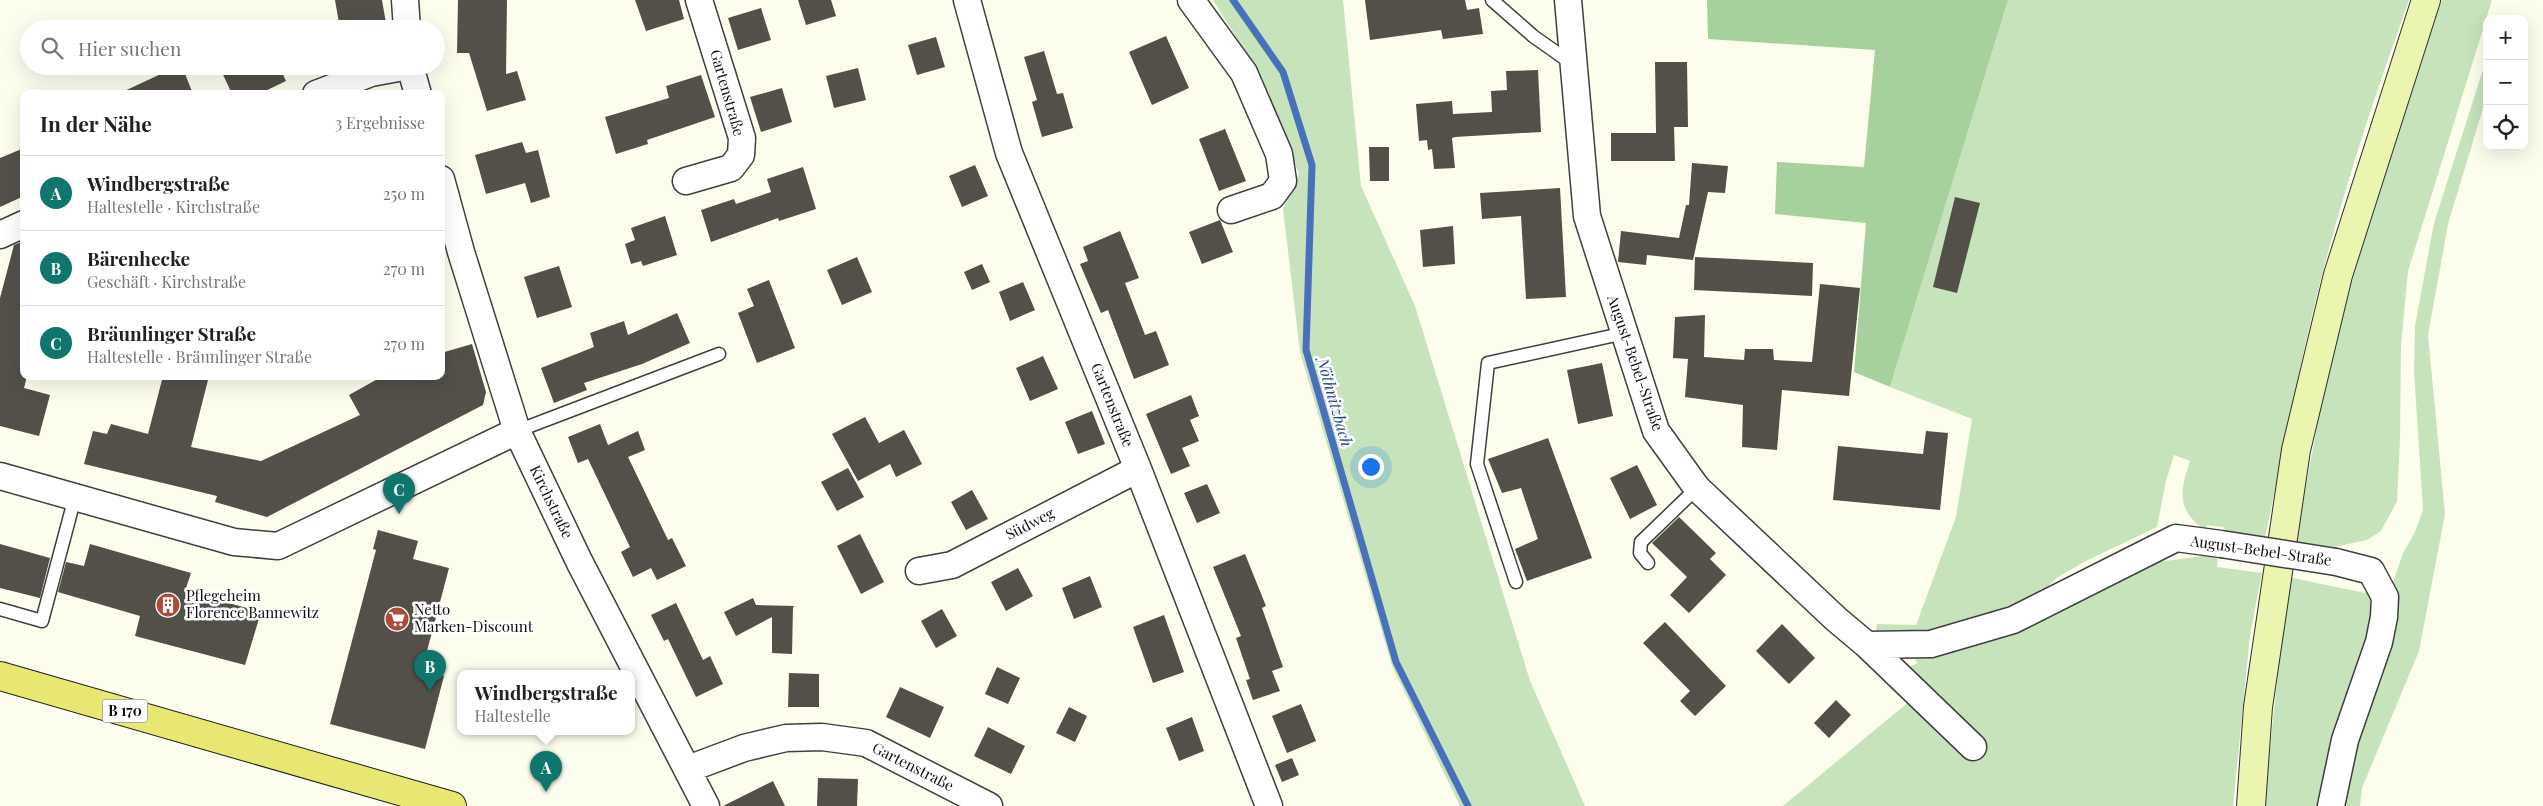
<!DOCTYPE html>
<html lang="de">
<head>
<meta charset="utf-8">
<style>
	:root { --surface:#fff; --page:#f2f2f2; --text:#202124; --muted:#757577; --line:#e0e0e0; --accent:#0f766e }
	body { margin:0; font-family:"Playfair Display",serif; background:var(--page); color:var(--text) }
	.controls { position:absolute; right:15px; top:15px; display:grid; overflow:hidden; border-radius:10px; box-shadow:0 5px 20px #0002 }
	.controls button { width:45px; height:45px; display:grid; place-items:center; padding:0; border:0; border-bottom:1px solid var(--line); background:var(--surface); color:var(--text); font:25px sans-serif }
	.you { position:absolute; left:1370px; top:466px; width:18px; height:18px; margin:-12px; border:4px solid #fff; border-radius:50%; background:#1a73e8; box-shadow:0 0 0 8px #1a73e833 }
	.badge { display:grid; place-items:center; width:32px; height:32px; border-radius:50%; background:var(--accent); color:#fff; font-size:16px; font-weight:700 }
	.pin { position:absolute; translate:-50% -41px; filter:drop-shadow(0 1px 2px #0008) }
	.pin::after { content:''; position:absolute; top:26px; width:18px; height:15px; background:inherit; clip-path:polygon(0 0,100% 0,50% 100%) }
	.popup { position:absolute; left:457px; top:670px; width:178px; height:65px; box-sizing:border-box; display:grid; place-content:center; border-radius:10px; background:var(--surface); filter:drop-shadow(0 1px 4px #0005); font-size:16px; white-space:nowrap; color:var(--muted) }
	.popup b { font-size:19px; color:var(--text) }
	.popup::after { content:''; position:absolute; left:50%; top:100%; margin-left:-10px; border:10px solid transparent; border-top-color:var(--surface) }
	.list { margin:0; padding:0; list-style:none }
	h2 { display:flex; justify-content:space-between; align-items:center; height:65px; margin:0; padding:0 20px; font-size:21px }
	h2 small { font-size:16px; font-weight:400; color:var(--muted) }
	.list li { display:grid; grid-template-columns:32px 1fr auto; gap:15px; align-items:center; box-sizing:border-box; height:75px; padding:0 20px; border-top:1px solid var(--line) }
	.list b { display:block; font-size:19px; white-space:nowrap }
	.list p { margin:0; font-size:16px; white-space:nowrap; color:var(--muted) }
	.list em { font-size:16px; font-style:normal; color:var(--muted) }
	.icon { flex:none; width:28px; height:28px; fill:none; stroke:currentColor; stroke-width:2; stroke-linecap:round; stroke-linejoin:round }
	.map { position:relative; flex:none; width:2543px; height:806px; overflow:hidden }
	.search { position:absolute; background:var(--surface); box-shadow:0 5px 20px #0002; left:20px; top:20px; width:425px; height:55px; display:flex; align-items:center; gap:12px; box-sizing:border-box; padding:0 18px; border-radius:28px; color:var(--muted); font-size:19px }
	.panel { position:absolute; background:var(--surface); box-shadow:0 5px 20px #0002; left:20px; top:90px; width:425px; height:290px; border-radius:10px }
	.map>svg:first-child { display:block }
	.green { fill:#c6e3bb }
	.forest { fill:#a7d19c }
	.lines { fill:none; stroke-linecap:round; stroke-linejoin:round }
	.stream { stroke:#4871bc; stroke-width:7 }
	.building { fill:#534f49 }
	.service-casing { stroke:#3f3f3f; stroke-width:15 }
	.minor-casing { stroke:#3f3f3f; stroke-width:29 }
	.secondary-casing { stroke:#2e2e2e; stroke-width:30 }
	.primary-casing { stroke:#1d1d1d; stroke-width:30 }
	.service { stroke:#fff; stroke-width:12 }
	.minor { stroke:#fff; stroke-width:26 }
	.secondary { stroke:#ebf5b0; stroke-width:28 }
	.primary { stroke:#e7e772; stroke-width:28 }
	.minor-bridge-casing { stroke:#3f3f3f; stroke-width:29; stroke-linecap:butt }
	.minor-bridge { stroke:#fff; stroke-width:26 }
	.labels { text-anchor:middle; stroke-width:5; stroke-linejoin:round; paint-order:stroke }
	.shield { fill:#fff; stroke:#555; stroke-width:1 }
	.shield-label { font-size:14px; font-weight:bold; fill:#0c0c0c }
	.street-label { font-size:15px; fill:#0c0c0c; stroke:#fff }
	.poi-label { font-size:15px; fill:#0c0c0c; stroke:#fff; text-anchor:start }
	.water-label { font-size:16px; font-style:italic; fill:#25468d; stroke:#fff }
</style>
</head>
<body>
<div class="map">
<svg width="2543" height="806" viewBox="0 0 2543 806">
	<rect width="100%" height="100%" fill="#fcfded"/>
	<path class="green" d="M1213,0H1343L1361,186L1415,306L1530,681L1585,806H1460L1392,666L1300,352L1283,209L1299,173L1245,51Z
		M2008,0H2409C2373,100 2340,200 2315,303C2296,381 2282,459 2265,537L2226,531L2223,527L2207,525L2205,530C2176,510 2180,491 2190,461L2174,455L2166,481L2157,527L2086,561L2058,577L2045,589L1960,628L1875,635L1877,624L1916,625L1956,517L1972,419L1890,387Z
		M2442,0H2492L2408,271L2401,345L2400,438L2397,501L2381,531L2367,540L2334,547L2296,542C2309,467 2323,392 2340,318C2366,212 2404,103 2442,0Z
		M2487,57V95L2448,224L2428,335L2445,514L2419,651L2362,788L2360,806H2337L2390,591L2403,553L2415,532L2423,510L2414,371L2415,326L2434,223Z
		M2218,554L2217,567L2262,573L2250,635L2233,806H1783L1911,700L1906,668L1918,663L1912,656L2143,564Z
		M2288,577L2365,593L2367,589C2374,605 2369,621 2366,638L2319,806H2264Z"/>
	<path class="forest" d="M1707,0H2008L1890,387L1854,372L1866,223L1775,214L1777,162L1864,167L1875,50L1708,39Z"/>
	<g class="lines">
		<path class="stream" d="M1233,0L1283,72L1312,165L1306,350L1396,662L1468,806"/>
	</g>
	<path class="building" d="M335,0H382L387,29H340Z
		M458,0H507L506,74L517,71L526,100L487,111L469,53H457Z
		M635,0H679L684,19L646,31Z
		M798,0H831L836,16L806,25Z
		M1365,0H1465L1467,10L1479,8L1483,34L1443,39L1441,30L1370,40Z
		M761,8L771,40L738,50L728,18Z
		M1166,36L1189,88L1152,105L1129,52Z
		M936,37L945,67L917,75L908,45Z
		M1044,51L1057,94L1063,93L1073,128L1042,137L1032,102L1037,100L1024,57Z
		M1655,62H1687L1688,127H1674L1675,161H1611V133H1656Z
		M178,66H182L193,94H118Z
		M219,66H279L286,81L259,94H232Z
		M858,68L866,100L834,108L826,76Z
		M1538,70L1541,132L1455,137L1452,138L1455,168L1434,169L1432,149L1428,150L1427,140L1419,141L1416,104L1452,101L1453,114L1492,112L1491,91L1507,90L1506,71Z
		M701,75L715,117L647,140L648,144L616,154L605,117L669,98L666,86Z
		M782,88L792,122L761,132L750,97Z
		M1225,129L1246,181L1219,191L1199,139Z
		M522,142L526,153L538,150L550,197L531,203L525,183L486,194L475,155Z
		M1369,147H1389V181H1370Z
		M24,148V196L0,207V158Z
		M1692,163L1728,166L1725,193L1708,192L1693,260L1647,255L1646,265L1618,262L1621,231L1679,238L1686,205H1689Z
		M975,165L988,196L962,207L949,176Z
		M803,167L816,209L779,221L778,218L711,242L701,210L734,199L736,204L771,192L767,179Z
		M1560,188L1566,297L1526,299L1521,216L1482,219L1480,193Z
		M1955,197L1980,203L1957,293L1933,287Z
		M665,216L677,255L643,266L641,261L631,264L625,244L635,240L631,228Z
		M1220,220L1233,252L1202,264L1189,232Z
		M1453,226L1455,264L1423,267L1420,230Z
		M1120,231L1139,278L1125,283L1145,335L1156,331L1169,365L1134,379L1108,310L1101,313L1080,264L1088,261L1083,247Z
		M24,241V376H27L24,388L50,395L39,436L0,426V298L14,245Z
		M857,257L872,292L842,305L827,270Z
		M1695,257L1813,263L1812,296L1694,290Z
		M982,264L990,282L972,290L964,272Z
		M559,266L572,307L537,318L524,277Z
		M769,280L795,348L757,363L738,313L754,306L747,289Z
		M1023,282L1035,310L1010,321L999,292Z
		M1820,284L1860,288L1849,396L1782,390L1777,450L1742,447L1743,405L1685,397L1688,359L1673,358L1675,317L1705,315L1704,357L1744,360L1745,349H1773L1774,360L1812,362Z
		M677,313L690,343L642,364L584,383L587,390L554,403L541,368L594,347L590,333L624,321L628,335Z
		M472,344L486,392L483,405L267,517L215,502L217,496L84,464L93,431L107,434L111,424L148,434L163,376H209L191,447L261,461L360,415L349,395L383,376H441V353Z
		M1043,356L1058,389L1030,401L1016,368Z
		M1602,363L1613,416L1578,424L1567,370Z
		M1191,395L1199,416L1190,420L1199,441L1182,448L1190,466L1171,474L1146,414Z
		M1092,411L1105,444L1078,454L1065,422Z
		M865,417L879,443L904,430L922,464L896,477L890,464L858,481L832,434Z
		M600,424L608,445L638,431L645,450L628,457L668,540L672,538L686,566L657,580L651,568L633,577L621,552L630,547L588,459L578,463L568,437Z
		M1926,431L1948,433L1940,510L1833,500L1838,446L1923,454Z
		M1548,438L1592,558L1527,581L1515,549L1538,539L1521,488L1502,493L1488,459Z
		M1637,465L1657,505L1630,519L1610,478Z
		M848,468L864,497L837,511L821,482Z
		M1207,484L1220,513L1197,523L1184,493Z
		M972,490L988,519L966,530L951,502Z
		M1679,517L1716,553L1710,559L1726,575L1689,613L1670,595L1687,577L1652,543Z
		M378,530L418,541L413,559L449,568L422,670L444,676L425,749L330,724L376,550L373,549Z
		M860,534L884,582L861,594L837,546Z
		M0,544L50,558L40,598L0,588Z
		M90,544L191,573L185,591L261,612L245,665L135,636L140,616L58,592L66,562L84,566Z
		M1245,554L1266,606L1262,608L1283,667L1272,671L1280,691L1253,700L1246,680L1250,679L1236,638L1241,636L1213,567Z
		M1018,568L1033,596L1006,611L991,582Z
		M1090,576L1102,607L1074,619L1062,588Z
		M753,598L756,605L795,606L793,607L792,654L772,653V617L736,636L724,612Z
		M676,603L703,660L710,656L723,684L696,697L668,639L664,641L651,615Z
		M942,609L957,636L936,648L921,621Z
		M1164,615L1184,672L1153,683L1133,627Z
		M1665,622L1726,686L1695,716L1680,701L1690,691L1643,643Z
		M1782,624L1815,658L1789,684L1756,651Z
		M997,667L1020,678L1008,704L985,694Z
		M789,673L819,674V707H788Z
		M900,687L944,707L930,738L886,717Z
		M1836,700L1851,715L1829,738L1814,723Z
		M1301,704L1316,741L1287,753L1272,716Z
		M1069,707L1087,716L1075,742L1056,733Z
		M1192,717L1204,751L1179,761L1166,728Z
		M988,727L1025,746L1011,774L974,756Z
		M1292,758L1299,775L1282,782L1275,765Z
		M818,778L858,779L857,806H817Z
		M773,781L785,806H723Z"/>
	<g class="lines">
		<defs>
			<path id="service" d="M1492,0L1533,36L1574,65
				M517,431L719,354
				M1648,563L1640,553L1641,542L1697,488
				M1516,582L1477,464L1488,363L1625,333
				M0,609L42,621L75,497"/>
			<path id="minor" d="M405,0L407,29
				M967,0L1009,153L1138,469L1269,806
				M1191,0L1244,73L1279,154L1283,181L1272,196L1231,210
				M1568,0L1587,216L1656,431L1697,488L1836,619L1867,645L1973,747
				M410,66L418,94
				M316,94L371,73L409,66
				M441,179L461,252L517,431L579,561L706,806
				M686,181L731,168L741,155L742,138L699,0
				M0,235L24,224
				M0,476L234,542L278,546L517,431
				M919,571L952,565L1138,469
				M1867,645L1931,644L2013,620L2176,538L2221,544
				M688,769L744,748L786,738L822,737L866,743L989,806
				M2331,806L2345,740L2379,642L2384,617L2385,597L2371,571L2336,562"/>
			<path id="secondary" d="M2251,806L2258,707L2296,450L2338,275L2426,0"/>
			<path id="primary" d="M0,676L452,806"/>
		</defs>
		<use href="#service" class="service-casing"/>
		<use href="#minor" class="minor-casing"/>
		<use href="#secondary" class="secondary-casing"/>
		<use href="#primary" class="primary-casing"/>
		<use href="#service" class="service"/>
		<use href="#minor" class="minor"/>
		<use href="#secondary" class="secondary"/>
		<use href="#primary" class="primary"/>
		<defs>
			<path id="minor-bridge" d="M2221,544L2336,562"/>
		</defs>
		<use href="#minor-bridge" class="minor-bridge-casing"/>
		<use href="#minor-bridge" class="minor-bridge"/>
	</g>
	<defs>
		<symbol id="building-disc" viewBox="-11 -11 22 22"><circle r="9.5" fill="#aa4d36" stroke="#fff"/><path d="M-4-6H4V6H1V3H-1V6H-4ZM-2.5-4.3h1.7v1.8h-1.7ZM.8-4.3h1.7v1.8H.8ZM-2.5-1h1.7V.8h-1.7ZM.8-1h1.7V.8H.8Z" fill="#fff"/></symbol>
		<symbol id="supermarket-disc" viewBox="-11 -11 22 22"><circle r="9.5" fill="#aa4d36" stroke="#fff"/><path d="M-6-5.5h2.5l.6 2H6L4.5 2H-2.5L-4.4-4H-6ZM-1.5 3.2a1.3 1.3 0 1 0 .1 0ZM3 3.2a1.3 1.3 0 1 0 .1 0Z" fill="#fff"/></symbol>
	</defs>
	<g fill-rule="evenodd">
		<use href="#building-disc" x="154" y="591" width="28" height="28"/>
		<use href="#supermarket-disc" x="383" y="605" width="28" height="28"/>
	</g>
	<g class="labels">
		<rect class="shield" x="102.5" y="699.5" width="45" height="23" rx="4"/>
		<g class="shield-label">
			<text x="125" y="716">B 170</text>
		</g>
		<g class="street-label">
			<text transform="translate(727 93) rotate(74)" y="5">Gartenstraße</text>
			<text transform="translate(1635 363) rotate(71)" y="5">August-Bebel-Straße</text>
			<text transform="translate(1112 405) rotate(68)" y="5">Gartenstraße</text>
			<text transform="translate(551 502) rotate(64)" y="5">Kirchstraße</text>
			<text transform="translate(1030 524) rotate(-27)" y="5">Südweg</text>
			<text transform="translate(2261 551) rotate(8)" y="5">August-Bebel-Straße</text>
			<text transform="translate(913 767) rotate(27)" y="5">Gartenstraße</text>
		</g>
		<g class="poi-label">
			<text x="186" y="601">Pflegeheim<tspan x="186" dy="17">Florence Bannewitz</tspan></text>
			<text x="414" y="615">Netto<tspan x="414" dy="17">Marken-Discount</tspan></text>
		</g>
		<g class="water-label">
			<text transform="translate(1335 402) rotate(74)" y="6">Nöthnitzbach</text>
		</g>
	</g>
</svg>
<div class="controls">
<button>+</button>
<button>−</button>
<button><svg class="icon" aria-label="locate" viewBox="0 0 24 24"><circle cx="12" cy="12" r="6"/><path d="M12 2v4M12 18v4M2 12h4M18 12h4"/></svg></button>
</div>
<div class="you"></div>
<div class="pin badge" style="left:546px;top:792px">A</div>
<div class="popup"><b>Windbergstraße</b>Haltestelle</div>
<div class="pin badge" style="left:430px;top:691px">B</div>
<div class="pin badge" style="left:399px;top:514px">C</div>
<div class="search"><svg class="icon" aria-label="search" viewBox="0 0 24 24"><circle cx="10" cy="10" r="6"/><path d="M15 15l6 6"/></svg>Hier suchen</div>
<section class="panel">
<h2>In der Nähe<small>3 Ergebnisse</small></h2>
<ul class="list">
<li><span class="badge">A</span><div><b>Windbergstraße</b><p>Haltestelle · Kirchstraße</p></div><em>250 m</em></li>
<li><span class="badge">B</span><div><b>Bärenhecke</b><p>Geschäft · Kirchstraße</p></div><em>270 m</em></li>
<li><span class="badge">C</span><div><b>Bräunlinger Straße</b><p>Haltestelle · Bräunlinger Straße</p></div><em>270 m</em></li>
</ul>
</section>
</div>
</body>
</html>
